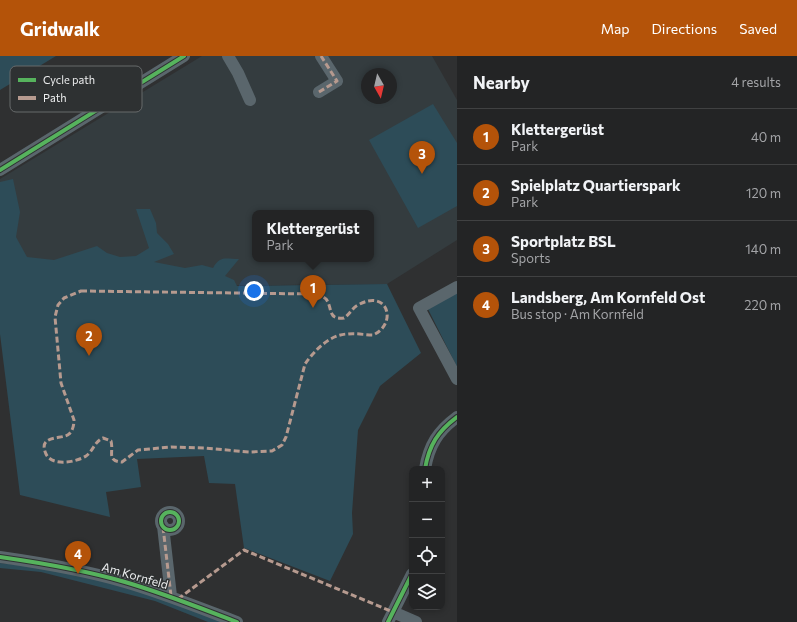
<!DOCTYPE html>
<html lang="en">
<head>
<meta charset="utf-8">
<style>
	:root { --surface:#232425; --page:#2f3032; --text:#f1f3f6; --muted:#a3a4a7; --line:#404142; --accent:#b45309 }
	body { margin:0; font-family:Commissioner,sans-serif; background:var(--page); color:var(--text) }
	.controls { position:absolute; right:12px; bottom:12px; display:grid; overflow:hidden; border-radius:8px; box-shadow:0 2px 6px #0003 }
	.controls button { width:36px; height:36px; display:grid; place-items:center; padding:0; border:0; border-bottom:1px solid var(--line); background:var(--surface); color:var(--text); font:20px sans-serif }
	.compass { position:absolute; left:361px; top:12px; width:36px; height:36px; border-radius:50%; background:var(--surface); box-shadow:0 2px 6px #0003; rotate:172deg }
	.you { position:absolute; left:254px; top:235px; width:14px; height:14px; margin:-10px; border:3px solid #fff; border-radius:50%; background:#1a73e8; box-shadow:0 0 0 6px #1a73e833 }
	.badge { display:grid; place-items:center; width:26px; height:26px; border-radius:50%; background:var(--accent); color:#fff; font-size:13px; font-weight:700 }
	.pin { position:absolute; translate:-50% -33px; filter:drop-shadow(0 1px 2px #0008) }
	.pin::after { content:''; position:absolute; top:21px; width:14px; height:12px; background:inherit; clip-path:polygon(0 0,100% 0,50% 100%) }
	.popup { position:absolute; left:252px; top:154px; width:122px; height:52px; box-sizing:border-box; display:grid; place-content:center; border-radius:8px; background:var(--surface); filter:drop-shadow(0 1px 3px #0005); font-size:13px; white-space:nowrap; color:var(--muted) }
	.popup b { font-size:15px; color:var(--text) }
	.popup::after { content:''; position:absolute; left:50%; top:100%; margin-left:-8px; border:8px solid transparent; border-top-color:var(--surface) }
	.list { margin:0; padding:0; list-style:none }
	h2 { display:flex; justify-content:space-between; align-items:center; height:52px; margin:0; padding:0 16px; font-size:17px }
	h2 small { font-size:13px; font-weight:400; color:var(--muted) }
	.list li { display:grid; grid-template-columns:26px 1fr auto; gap:12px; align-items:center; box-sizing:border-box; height:56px; padding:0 16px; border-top:1px solid var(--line) }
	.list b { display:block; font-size:15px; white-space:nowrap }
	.list p { margin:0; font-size:13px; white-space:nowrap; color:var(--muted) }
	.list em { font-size:13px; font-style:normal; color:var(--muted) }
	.icon { flex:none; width:22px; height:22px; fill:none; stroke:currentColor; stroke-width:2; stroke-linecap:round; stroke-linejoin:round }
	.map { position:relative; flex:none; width:457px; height:566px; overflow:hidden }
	header { display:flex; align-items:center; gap:24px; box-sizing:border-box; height:56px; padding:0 20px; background:var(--accent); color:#fff }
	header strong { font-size:19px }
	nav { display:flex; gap:22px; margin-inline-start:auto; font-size:14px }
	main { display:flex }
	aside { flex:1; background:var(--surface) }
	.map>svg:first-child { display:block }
	.built { fill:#343c3f; fill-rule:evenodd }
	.green { fill:#2d4c58 }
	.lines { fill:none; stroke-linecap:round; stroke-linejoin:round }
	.minor { stroke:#5a666c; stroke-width:12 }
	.quiet { stroke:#b69a8f; stroke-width:3; stroke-dasharray:6 3; stroke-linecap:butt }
	.cycleway-casing { stroke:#2e3132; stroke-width:6 }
	.cycleway { stroke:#56b35d; stroke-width:4 }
	.labels { text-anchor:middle; stroke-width:3; stroke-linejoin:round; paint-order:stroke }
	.street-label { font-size:12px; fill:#edeeef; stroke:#2e3132 }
	.key { fill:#2e3132; stroke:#676a6b; stroke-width:1 }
	.key-label { font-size:11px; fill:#edeeef }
</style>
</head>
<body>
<header>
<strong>Gridwalk</strong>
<nav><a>Map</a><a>Directions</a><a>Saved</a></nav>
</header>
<main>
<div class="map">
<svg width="457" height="566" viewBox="0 0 457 566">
	<rect width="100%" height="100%" fill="#2f3031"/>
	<path class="built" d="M202,0H432L457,44V184L387,228L0,232V123ZM367,18H391V42H367ZM255,157H371V203H255Z"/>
	<path class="green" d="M0,0H56L0,34Z
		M433,48L457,87V150L418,172L369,84Z
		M13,123L20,156L16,181L27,201L54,204L97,190L107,197L120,201L136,200L149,192L136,153H150L156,167L157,177L168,188L174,198L154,206L185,212L202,209L213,212C220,199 226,203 239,203L225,220L234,224L237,230L387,228L421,297L380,330L358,374L352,457L353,478L330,525L244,492L235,428L209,427L204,400L137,403L141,431L106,436L110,461L20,439L0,278V126Z
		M457,236V311L428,253Z
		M0,507L36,511L124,529L224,566H208L155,545L41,516L0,512Z"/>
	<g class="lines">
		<path class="minor" d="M228,0L238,17L250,44
			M319,36L337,25L321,0
			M0,114L184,0
			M457,231L419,252L457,323
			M425,413C429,389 438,375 457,361
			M161 465a9 9 0 1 1 18 0a9 9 0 1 1-18 0Z
			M163,470L171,540
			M0,501C42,507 84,514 125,526C163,537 200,552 237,566
			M393,556L416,566
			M388,566L412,518"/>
		<path class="quiet" d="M319,36L337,25L321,0
			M81,235L313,238C318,239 323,240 326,243C333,252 327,264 344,262C350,258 352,252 358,249C388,232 398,268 373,279C365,279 356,277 348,278C330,278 314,295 305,308L286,381L282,389L272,395L249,396L204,392L171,391L138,394L122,406C106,405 114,396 111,385L103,382C95,385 93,395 86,400C77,406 52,411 46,398C37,378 63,384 69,378C73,375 74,368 74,364L61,327L55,261L58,249L64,242Z
			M163,471L171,540
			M178,543L244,494L393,556"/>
		<defs>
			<path id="cycleway" d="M0,114L184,0
				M425,413C429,389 438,375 457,361
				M161 465a9 9 0 1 1 18 0a9 9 0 1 1-18 0Z
				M0,501C42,507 84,514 125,526C163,537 200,552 237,566
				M388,566L412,518"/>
		</defs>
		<use href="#cycleway" class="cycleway-casing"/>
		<use href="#cycleway" class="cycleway"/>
	</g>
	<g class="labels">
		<g class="street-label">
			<text transform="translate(135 520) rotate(16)" y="4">Am Kornfeld</text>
		</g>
	</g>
	<rect x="10" y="10" width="132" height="46" rx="6" class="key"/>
	<rect x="18" y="22" width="18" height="4" fill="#56b35d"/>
	<rect x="18" y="40" width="18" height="4" fill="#b69a8f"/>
	<g class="key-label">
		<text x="43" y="28">Cycle path</text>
		<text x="43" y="46">Path</text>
	</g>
</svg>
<div class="controls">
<button>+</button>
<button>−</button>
<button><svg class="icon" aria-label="locate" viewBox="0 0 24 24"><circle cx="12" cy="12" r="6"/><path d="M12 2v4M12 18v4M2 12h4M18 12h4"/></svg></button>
<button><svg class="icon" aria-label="layers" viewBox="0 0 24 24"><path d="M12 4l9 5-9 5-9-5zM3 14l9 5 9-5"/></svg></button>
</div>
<svg class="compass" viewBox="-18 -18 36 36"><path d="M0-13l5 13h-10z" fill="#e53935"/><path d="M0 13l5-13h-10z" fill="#a3a4a7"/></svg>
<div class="you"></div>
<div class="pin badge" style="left:313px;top:252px">1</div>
<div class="popup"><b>Klettergerüst</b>Park</div>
<div class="pin badge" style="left:89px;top:300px">2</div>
<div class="pin badge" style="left:422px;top:118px">3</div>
<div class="pin badge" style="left:78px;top:518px">4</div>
</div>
<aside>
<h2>Nearby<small>4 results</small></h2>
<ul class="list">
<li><span class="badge">1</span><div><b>Klettergerüst</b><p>Park</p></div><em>40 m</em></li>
<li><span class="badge">2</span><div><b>Spielplatz Quartierspark</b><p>Park</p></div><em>120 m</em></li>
<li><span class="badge">3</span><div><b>Sportplatz BSL</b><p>Sports</p></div><em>140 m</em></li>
<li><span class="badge">4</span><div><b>Landsberg, Am Kornfeld Ost</b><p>Bus stop · Am Kornfeld</p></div><em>220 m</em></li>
</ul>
</aside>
</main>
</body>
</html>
